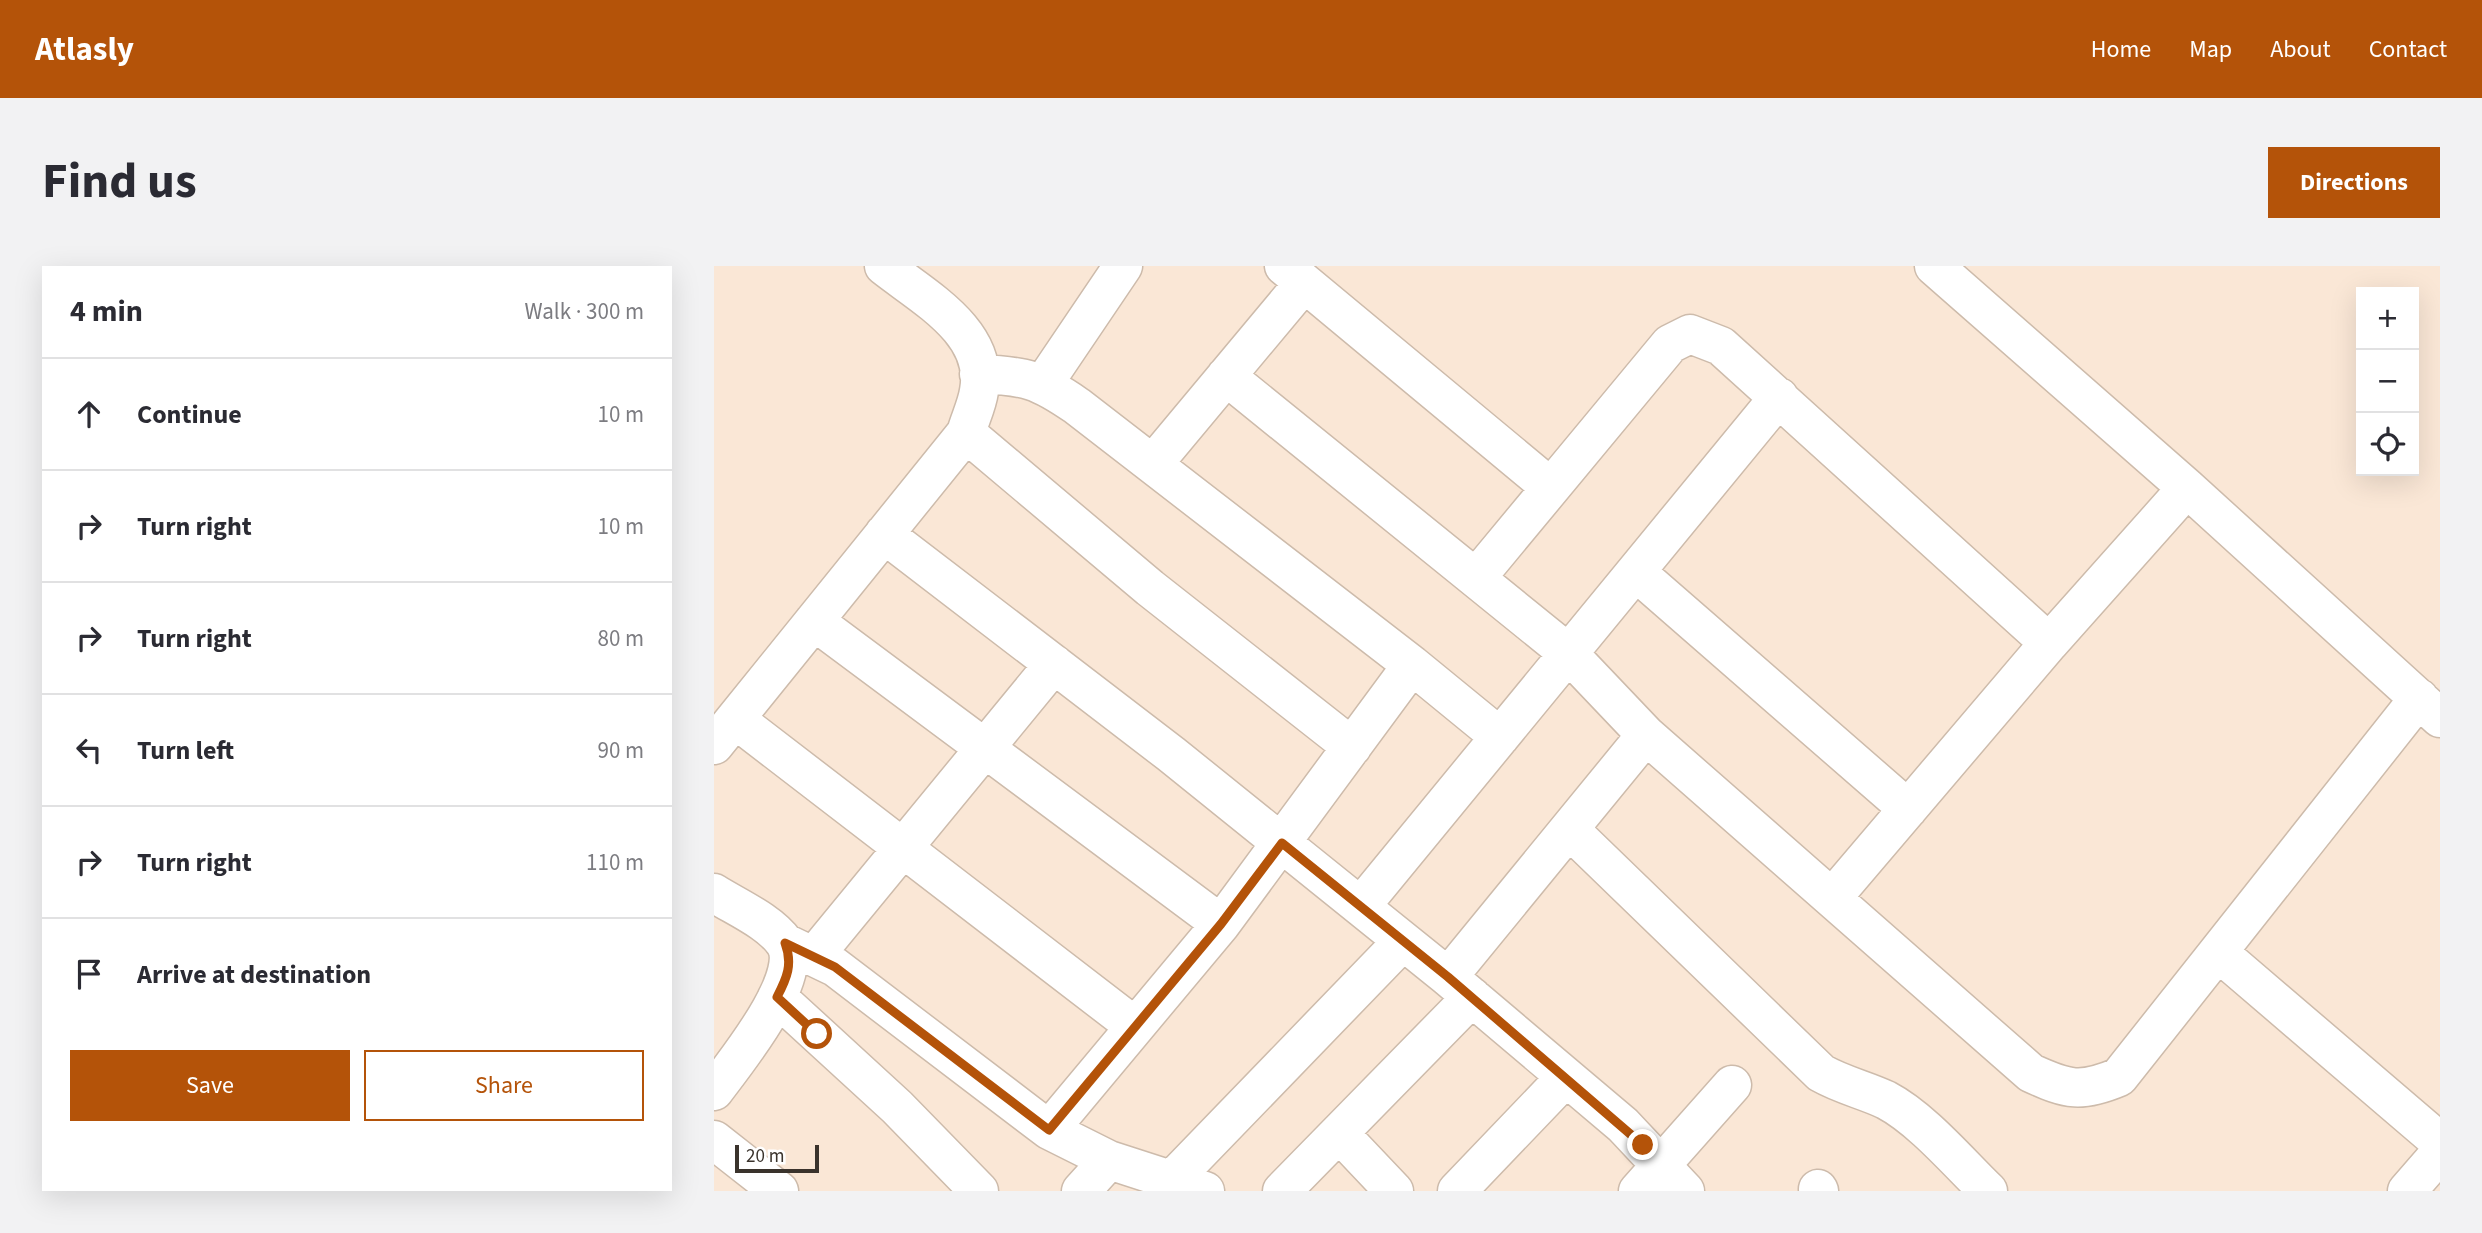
<!DOCTYPE html>
<html lang="en">
<head>
<meta charset="utf-8">
<style>
	:root { --surface:#fff; --page:#f2f2f3; --text:#2b2b33; --muted:#7c7c81; --line:#e1e1e2; --accent:#b45309 }
	body { margin:0; font-family:"Source Sans 3",sans-serif; background:var(--page); color:var(--text) }
	.controls { position:absolute; right:21px; top:21px; display:grid; overflow:hidden; border-radius:0px; box-shadow:0 7px 28px #0002 }
	.controls button { width:63px; height:63px; display:grid; place-items:center; padding:0; border:0; border-bottom:2px solid var(--line); background:var(--surface); color:var(--text); font:35px sans-serif }
	.scale { position:absolute; left:21px; bottom:18px; width:84px; box-sizing:border-box; padding-left:7px; border:4px solid #3a332c; border-top:0; font-size:19px; line-height:24px; white-space:nowrap; color:#3a332c; -webkit-text-stroke:5px #fff; paint-order:stroke }
	.stop { position:absolute; width:21px; height:21px; margin:-16px; border:5px solid #b45309; border-radius:50%; background:#fff }
	.stop.end { background:#b45309; border-color:#fff; box-shadow:0 2px 7px #0008 }
	.list { margin:0; padding:0; list-style:none }
	h2 { display:flex; justify-content:space-between; align-items:center; height:91px; margin:0; padding:0 28px; font-size:30px }
	h2 small { font-size:23px; font-weight:400; color:var(--muted) }
	.list li { display:grid; grid-template-columns:46px 1fr auto; gap:21px; align-items:center; box-sizing:border-box; height:112px; padding:0 28px; border-top:2px solid var(--line) }
	.list b { display:block; font-size:26px; white-space:nowrap }
	.list em { font-size:23px; font-style:normal; color:var(--muted) }
	.actions { display:flex; gap:14px; padding:21px 28px }
	.actions a { flex:1; padding:16px 0; border:2px solid var(--accent); border-radius:0px; text-align:center; font-size:24px; color:var(--accent) }
	.actions .main { background:var(--accent); color:#fff }
	.icon { flex:none; width:38px; height:38px; fill:none; stroke:currentColor; stroke-width:2; stroke-linecap:round; stroke-linejoin:round }
	.map { position:relative; flex:none; width:1726px; height:925px; overflow:hidden; border-radius:0px }
	header { display:flex; align-items:center; gap:42px; box-sizing:border-box; height:98px; padding:0 35px; background:var(--accent); color:#fff }
	header strong { font-size:33px }
	nav { display:flex; gap:38px; margin-inline-start:auto; font-size:24px }
	.intro { display:flex; align-items:center; justify-content:space-between; box-sizing:border-box; height:168px; padding:0 42px }
	h1 { margin:0; font-size:49px }
	.button { padding:18px 32px; border-radius:0px; background:var(--accent); color:#fff; font-size:24px; font-weight:700 }
	main { display:flex; gap:42px; padding:0 42px }
	aside { flex:1; background:var(--surface); border-radius:0px; box-shadow:0 7px 28px #0002 }
	.map>svg:first-child { display:block }
	.lines { fill:none; stroke-linecap:round; stroke-linejoin:round }
	.minor-casing { stroke:#cdbbab; stroke-width:41 }
	.major-casing { stroke:#cdbbab; stroke-width:41 }
	.minor { stroke:#fff; stroke-width:38 }
	.major { stroke:#fff; stroke-width:38 }
	.route { stroke:#b45309; stroke-width:9 }
</style>
</head>
<body>
<header>
<strong>Atlasly</strong>
<nav><a>Home</a><a>Map</a><a>About</a><a>Contact</a></nav>
</header>
<div class="intro"><h1>Find us</h1><a class="button">Directions</a></div>
<main>
<aside>
<h2>4 min<small>Walk · 300 m</small></h2>
<ul class="list">
<li><svg class="icon" aria-label="ahead" viewBox="0 0 24 24"><path d="M12 20V5M6 11l6-6 6 6"/></svg><div><b>Continue</b></div><em>10 m</em></li>
<li><svg class="icon" aria-label="right" viewBox="0 0 24 24"><path d="M7 20v-9h11M14 6l5 5-5 5"/></svg><div><b>Turn right</b></div><em>10 m</em></li>
<li><svg class="icon" aria-label="right" viewBox="0 0 24 24"><path d="M7 20v-9h11M14 6l5 5-5 5"/></svg><div><b>Turn right</b></div><em>80 m</em></li>
<li><svg class="icon" aria-label="left" viewBox="0 0 24 24"><path d="M17 20v-9H6M10 6l-5 5 5 5"/></svg><div><b>Turn left</b></div><em>90 m</em></li>
<li><svg class="icon" aria-label="right" viewBox="0 0 24 24"><path d="M7 20v-9h11M14 6l5 5-5 5"/></svg><div><b>Turn right</b></div><em>110 m</em></li>
<li><svg class="icon" aria-label="arrive" viewBox="0 0 24 24"><path d="M6 21V4h12l-3 4 3 4H6"/></svg><div><b>Arrive at destination</b></div></li>
</ul>
<div class="actions"><a class="main">Save</a><a>Share</a></div>
</aside>
<div class="map">
<svg width="1726" height="925" viewBox="0 0 1726 925">
	<rect width="100%" height="100%" fill="#fae7d6"/>
	<g class="lines">
		<defs>
			<path id="minor" d="M570,0L836,221
				M1220,0L1473,222L1726,452
				M265,108C312,110 324,113 363,140L698,399L786,471
				M512,110L854,387L932,469L1317,807C1354,824 1367,827 1405,811L1705,432
				M330,117L409,0
				M252,167L436,322L638,481
				M439,198L590,17
				M170,268L457,488L734,711L909,859L971,925
				M922,306L1194,543
				M762,312L956,78L976,68L1007,80L1335,377
				M100,355L507,658
				M21,453L419,759
				M0,479L252,167C256,153 263,139 265,125C276,66 209,31 170,0
				M856,564L1107,807C1128,819 1151,824 1172,834C1208,853 1245,897 1274,925
				M0,627C22,641 55,655 70,676C94,708 20,798 0,825
				M1118,632L1335,377L1473,222
				M647,640L1065,131
				M71,677L121,701L335,864L395,894L491,925
				M1504,686L1726,876
				M101,689L340,398
				M734,711L932,469
				M63,731L183,841L265,925
				M335,864L507,658L698,399
				M625,867L680,925
				M0,874L65,925
				M459,913L689,675
				M1104,923L1105,925
				M367,925L395,894
				M568,925L758,731
				M743,925L852,811
				M924,925L1018,819"/>
			<path id="major" d="M1693,925L1726,887"/>
		</defs>
		<use href="#minor" class="minor-casing"/>
		<use href="#major" class="major-casing"/>
		<use href="#minor" class="minor"/>
		<use href="#major" class="major"/>
	</g>
	<g class="lines">
		<path class="route" d="M103,768L63,731C73,712 79,698 71,677L121,701L335,864L507,658L568,577L734,711L929,879"/>
	</g>
</svg>
<div class="controls">
<button>+</button>
<button>−</button>
<button><svg class="icon" aria-label="locate" viewBox="0 0 24 24"><circle cx="12" cy="12" r="6"/><path d="M12 2v4M12 18v4M2 12h4M18 12h4"/></svg></button>
</div>
<div class="scale">20 m</div>
<div class="stop" style="left:103px;top:768px"></div>
<div class="stop end" style="left:929px;top:879px"></div>
</div>
</main>
</body>
</html>
